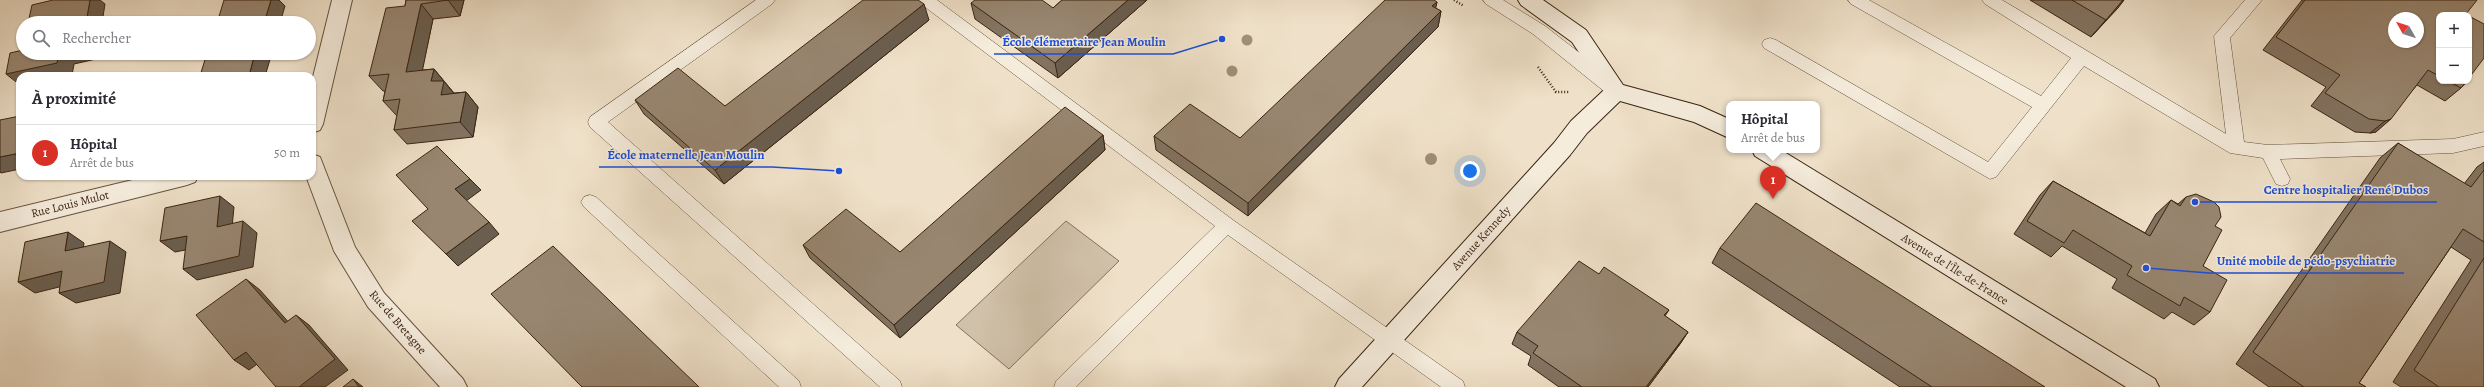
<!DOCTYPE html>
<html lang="fr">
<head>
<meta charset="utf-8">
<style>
	:root { --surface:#fff; --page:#f7f7f7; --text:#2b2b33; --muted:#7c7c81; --line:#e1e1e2; --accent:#d93025 }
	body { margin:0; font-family:Alegreya,serif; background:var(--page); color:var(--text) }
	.controls { position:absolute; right:12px; top:12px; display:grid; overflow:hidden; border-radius:8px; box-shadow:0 1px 3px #0004 }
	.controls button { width:36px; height:36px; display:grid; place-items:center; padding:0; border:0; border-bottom:1px solid var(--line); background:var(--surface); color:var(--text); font:20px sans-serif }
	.compass { position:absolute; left:2388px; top:12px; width:36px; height:36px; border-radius:50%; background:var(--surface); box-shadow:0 1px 3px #0004; rotate:309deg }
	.you { position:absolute; left:1470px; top:171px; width:14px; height:14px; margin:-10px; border:3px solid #fff; border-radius:50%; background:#1a73e8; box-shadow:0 0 0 6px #1a73e833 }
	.badge { display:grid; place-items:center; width:26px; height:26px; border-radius:50%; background:var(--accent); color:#fff; font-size:13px; font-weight:700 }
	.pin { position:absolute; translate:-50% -33px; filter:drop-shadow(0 1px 2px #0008) }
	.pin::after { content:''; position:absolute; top:21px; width:14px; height:12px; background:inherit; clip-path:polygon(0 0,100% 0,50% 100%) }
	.popup { position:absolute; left:1726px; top:101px; width:94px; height:52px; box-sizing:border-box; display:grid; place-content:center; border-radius:8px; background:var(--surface); filter:drop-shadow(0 1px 3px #0005); font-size:13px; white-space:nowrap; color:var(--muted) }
	.popup b { font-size:15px; color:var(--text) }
	.popup::after { content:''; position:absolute; left:50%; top:100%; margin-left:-8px; border:8px solid transparent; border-top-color:var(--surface) }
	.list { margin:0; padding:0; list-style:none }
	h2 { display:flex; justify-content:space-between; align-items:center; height:52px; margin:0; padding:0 16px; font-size:17px }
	h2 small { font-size:13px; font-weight:400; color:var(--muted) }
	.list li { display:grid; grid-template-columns:26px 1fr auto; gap:12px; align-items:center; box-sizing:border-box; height:56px; padding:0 16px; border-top:1px solid var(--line) }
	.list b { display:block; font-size:15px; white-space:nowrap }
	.list p { margin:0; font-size:13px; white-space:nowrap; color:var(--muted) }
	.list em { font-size:13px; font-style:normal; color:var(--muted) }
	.icon { flex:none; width:22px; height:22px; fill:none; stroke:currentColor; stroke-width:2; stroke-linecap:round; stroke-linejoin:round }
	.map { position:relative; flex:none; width:2484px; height:387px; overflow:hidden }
	.search { position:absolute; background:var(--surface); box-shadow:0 1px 3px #0004; left:16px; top:16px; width:300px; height:44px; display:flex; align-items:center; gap:10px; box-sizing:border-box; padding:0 14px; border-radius:22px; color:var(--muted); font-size:15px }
	.panel { position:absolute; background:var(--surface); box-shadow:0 1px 3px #0004; left:16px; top:72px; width:300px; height:108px; border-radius:12px }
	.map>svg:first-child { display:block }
	.green { fill:#d0c1aa; stroke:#84725e }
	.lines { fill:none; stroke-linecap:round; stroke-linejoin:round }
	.lane-casing { stroke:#66523f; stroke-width:1 }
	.street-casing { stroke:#66523f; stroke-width:2 }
	.secondary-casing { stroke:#392311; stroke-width:2 }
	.path { stroke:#392311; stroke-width:2.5; stroke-dasharray:1 2; stroke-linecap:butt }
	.lane { fill:#f5ecdc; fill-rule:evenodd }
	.street { fill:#f5ecdc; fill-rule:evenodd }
	.secondary { fill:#f5ecdc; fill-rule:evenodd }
	.tree { fill:#a08e79 }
	.wall { fill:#837361; stroke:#392311 }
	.shaded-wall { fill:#6a5e4f; stroke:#392311 }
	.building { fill:#988671; stroke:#392311; fill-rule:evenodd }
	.labels { text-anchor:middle; stroke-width:3; stroke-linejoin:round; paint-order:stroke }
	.street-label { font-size:12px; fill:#392311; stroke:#f5ecdc }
	.leader { fill:none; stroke:#1d4ed8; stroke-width:1.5 }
	.callout-dot { fill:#1d4ed8; stroke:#f5ecdc; stroke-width:1.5 }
	.callout-label { font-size:13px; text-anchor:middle; font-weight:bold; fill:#1d4ed8; stroke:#f5ecdc; stroke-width:3; stroke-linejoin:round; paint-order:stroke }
</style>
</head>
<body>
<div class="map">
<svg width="2484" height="387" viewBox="0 0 2484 387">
	<rect width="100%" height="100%" fill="#efe1c9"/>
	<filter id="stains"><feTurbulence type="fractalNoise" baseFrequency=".005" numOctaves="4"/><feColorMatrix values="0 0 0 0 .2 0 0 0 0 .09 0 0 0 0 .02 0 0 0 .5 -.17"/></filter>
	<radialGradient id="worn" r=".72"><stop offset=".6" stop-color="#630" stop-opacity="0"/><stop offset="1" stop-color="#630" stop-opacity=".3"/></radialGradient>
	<path class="green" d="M1066,221L1119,261L1009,369L956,325Z"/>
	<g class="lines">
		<defs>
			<path id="lane" d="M756,0H775L772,4L608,122L900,381L902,387H880L590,127L588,122L590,117Z
				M918,0H937L1233,220L1463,381L1465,387H1441L1228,235L1076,387H1054L1056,381L1215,226L921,4Z
				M1483,0H1503L1545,26L1617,82L1619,87L1617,92L1611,94L1605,92L1533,34L1486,4Z
				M1848,0H1869L2041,96L2071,58L1985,4L1982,0H2002L2226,134L2214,36L2245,0H2262L2230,38L2244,142L2268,145L2453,139L2484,132V146L2453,153L2280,159L2290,179L2288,184L2282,186L2276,184L2263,158L2230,153L2084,66L1996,177L1990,179L1764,48L1762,44L1764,40L1770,38L1776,40L1988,162L2032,107L1851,4Z
				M590,195L596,197L799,381L801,387H779L584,207L581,202L584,197Z"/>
			<path id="street" d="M332,0H352L323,124L320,130L312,133V81Z
				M312,154L320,157L355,247L384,293L463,379L467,387H440L368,307L334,251L306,176H312Z
				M149,176H198L195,182L187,185L0,232V212Z"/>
			<path id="secondary" d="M1518,0H1543L1586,30L1623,85L1700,106L1729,119V138L1694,122L1620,101L1587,133L1570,155L1362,387H1335L1339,379L1554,143L1571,121L1604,90L1572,42L1521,5Z
				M1752,150H1781L2155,379L2159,387H2126L1755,156Z"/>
		</defs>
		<use href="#lane" class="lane-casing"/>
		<use href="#street" class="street-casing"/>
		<use href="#secondary" class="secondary-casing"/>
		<path class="path" d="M1454,0L1464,6
			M1538,67L1556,92H1570"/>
		<use href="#lane" class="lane"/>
		<use href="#street" class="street"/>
		<use href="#secondary" class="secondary"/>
	</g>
	<g class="tree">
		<circle cx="1247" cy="40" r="5.5"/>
		<circle cx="1232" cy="71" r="5.5"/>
		<circle cx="1431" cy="159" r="6"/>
	</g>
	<path class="wall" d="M406,0H464L460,16L433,19L422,70L434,69L454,93L466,92L478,107L473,137L407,144L394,130L397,116L383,101L385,91H383L369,76L405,6Z
		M1062,0H1147L1058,78L975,19L971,3L1053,8Z
		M2030,0H2124L2091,37Z
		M2302,0H2477L2439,15V81H2467L2461,88L2445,101L2417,85L2376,132L2370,133L2355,132L2311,106L2326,87L2263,50Z
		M1437,2L1435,8L1441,11L1438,27L1248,216L1156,150L1154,136L1240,138Z
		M929,20L724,184L644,114L635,100L725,106Z
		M1103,135L1105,150L900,338L810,258L803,245L900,252Z
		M2398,143L2464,184L2477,167L2484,162V387H2401L2393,382L2471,260L2451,247L2359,383L2366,387H2269L2236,364L2380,158Z
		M2053,181L2145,233L2156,214L2171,200L2178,204L2186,197L2215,226L2203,266L2210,312L2194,325L2172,312L2164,319L2112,288L2117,279L2062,246L2051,257L2014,234L2040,195Z
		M1720,248L2045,387H1900L1712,263Z
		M1599,274L1669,310L1665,316L1688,332L1680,344L1648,387H1559L1528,365L1531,356L1512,344L1517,332Z"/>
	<path class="shaded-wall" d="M90,0H100L105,4L102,23H86Z
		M271,0H279L285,6L280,23H264Z
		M448,0H464L460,16Z
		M1128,0H1147L1058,78L1055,63Z
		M2123,0H2124L2118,8L2091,37Z
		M1437,2L1434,17L1432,6Z
		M421,4L433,19L419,87L406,72Z
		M924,4L929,20L724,184L715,170Z
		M1441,11L1438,27L1248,216V203Z
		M59,53H97L96,59L74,64L72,75L68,76H20V85L6,74Z
		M255,53H272L265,76H249Z
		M434,69L456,96L441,95L431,81Z
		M466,92L478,107L473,137L460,122Z
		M2391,119L2376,132L2370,133L2385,121Z
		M1103,135L1105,150L900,338L894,325Z
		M20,153V169L1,173L0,172V157Z
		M470,179L481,190L466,201L455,189Z
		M220,196L234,207L231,238L217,227Z
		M243,221L257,233L253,267L197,280L183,269Z
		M489,222L499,234L458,266L446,254Z
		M68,232L84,243L81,263L65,251Z
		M187,236L201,247L175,252L160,241Z
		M110,241L126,252L120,293L76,303L59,293Z
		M62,271L79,282L35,293L18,282Z
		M246,279L260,290L299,334L285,323Z
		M296,315L309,325L348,370L325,387H299Z
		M1688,332L1680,344L1648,387H1646Z
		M246,352L260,362L249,370L234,360Z
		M353,379L363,387H359Z"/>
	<path class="building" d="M53,0H90L86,23H28L32,5Z
		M224,0H271L264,23H217Z
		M406,0H448L421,4L406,72L434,69L431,81H444L441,95L466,92L460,122L394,130L400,99L383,101L389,74L369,76L386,8L405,6Z
		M863,0H918L924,4L715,170L635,100L678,68L725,106Z
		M975,0H1042L1053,8L1062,0H1128L1055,63L971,3Z
		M1385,0H1434L1437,2L1432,6L1441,11L1248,203L1154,136L1190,104L1240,138Z
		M2072,0H2123L2106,20Z
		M2305,0H2477L2466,14L2468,15H2439V76L2428,70L2391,119L2385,121L2369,119L2325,93L2340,75L2276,37ZM2394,18H2418V42H2394Z
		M2469,16L2484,24V58L2469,78Z
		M23,50V53H59L57,63L6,74L10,53Z
		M207,53H255L249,76H200Z
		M2448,81H2467L2461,88Z
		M1065,107L1103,135L894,325L803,245L846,209L900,252Z
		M20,116V153L0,157V120Z
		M2398,143L2471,187L2484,170V242L2463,229L2359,383L2366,387H2304L2253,352Z
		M437,146L470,179L455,189L489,222L446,254L412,221L428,209L396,175Z
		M2053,181L2150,236L2171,200L2180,206L2186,197L2196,194L2214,202L2219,207L2221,217L2215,226L2222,230L2203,266L2227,280L2210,312L2184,297L2180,306L2127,275L2132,266L2073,230L2064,243L2027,221Z
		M220,196L217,227L243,221L239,256L183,269L187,236L160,241L165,208Z
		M1756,203L2045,387H1932L1720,248Z
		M68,232L65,251L110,241L104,282L59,293L62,271L18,282L25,242Z
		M553,246L699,387H582L491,294Z
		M2484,258V387H2439L2414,370Z
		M1579,261L1599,274L1604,267L1669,310L1664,315L1688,332L1646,387H1582L1533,353L1538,346L1517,332Z
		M246,279L285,323L296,315L335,359L299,387H276L246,352L234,360L196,315Z
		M353,379L359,387H343Z"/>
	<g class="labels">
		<g class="street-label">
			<text transform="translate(70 204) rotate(-14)" y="4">Rue Louis Mulot</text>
			<text transform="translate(1481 238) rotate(-48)" y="4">Avenue Kennedy</text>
			<text transform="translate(1955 269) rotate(32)" y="4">Avenue de l'Île-de-France</text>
			<text transform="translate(398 322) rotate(49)" y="4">Rue de Bretagne</text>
		</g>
	</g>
	<path class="leader" d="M1222 39L1173 54H994M839 171L772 167H599M2195 202L2256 202H2437M2146 268L2209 273H2404"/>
	<g class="callout-dot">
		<circle cx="1222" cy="39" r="4"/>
		<circle cx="839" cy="171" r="4"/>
		<circle cx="2195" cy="202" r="4"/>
		<circle cx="2146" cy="268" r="4"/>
	</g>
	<g class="callout-label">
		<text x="1084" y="46">École élémentaire Jean Moulin</text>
		<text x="686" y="159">École maternelle Jean Moulin</text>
		<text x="2346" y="194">Centre hospitalier René Dubos</text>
		<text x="2306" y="265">Unité mobile de pédo-psychiatrie</text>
	</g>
	<rect width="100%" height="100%" filter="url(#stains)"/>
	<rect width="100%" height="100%" fill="url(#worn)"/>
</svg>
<div class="controls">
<button>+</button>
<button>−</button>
</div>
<svg class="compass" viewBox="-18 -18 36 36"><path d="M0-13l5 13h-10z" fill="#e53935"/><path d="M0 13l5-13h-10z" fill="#7c7c81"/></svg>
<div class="you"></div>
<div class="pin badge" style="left:1773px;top:199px">1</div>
<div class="popup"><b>Hôpital</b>Arrêt de bus</div>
<div class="search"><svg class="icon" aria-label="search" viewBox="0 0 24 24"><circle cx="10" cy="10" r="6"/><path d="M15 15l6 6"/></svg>Rechercher</div>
<section class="panel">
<h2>À proximité<small></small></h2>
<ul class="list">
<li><span class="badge">1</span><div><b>Hôpital</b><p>Arrêt de bus</p></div><em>50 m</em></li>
</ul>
</section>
</div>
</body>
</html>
